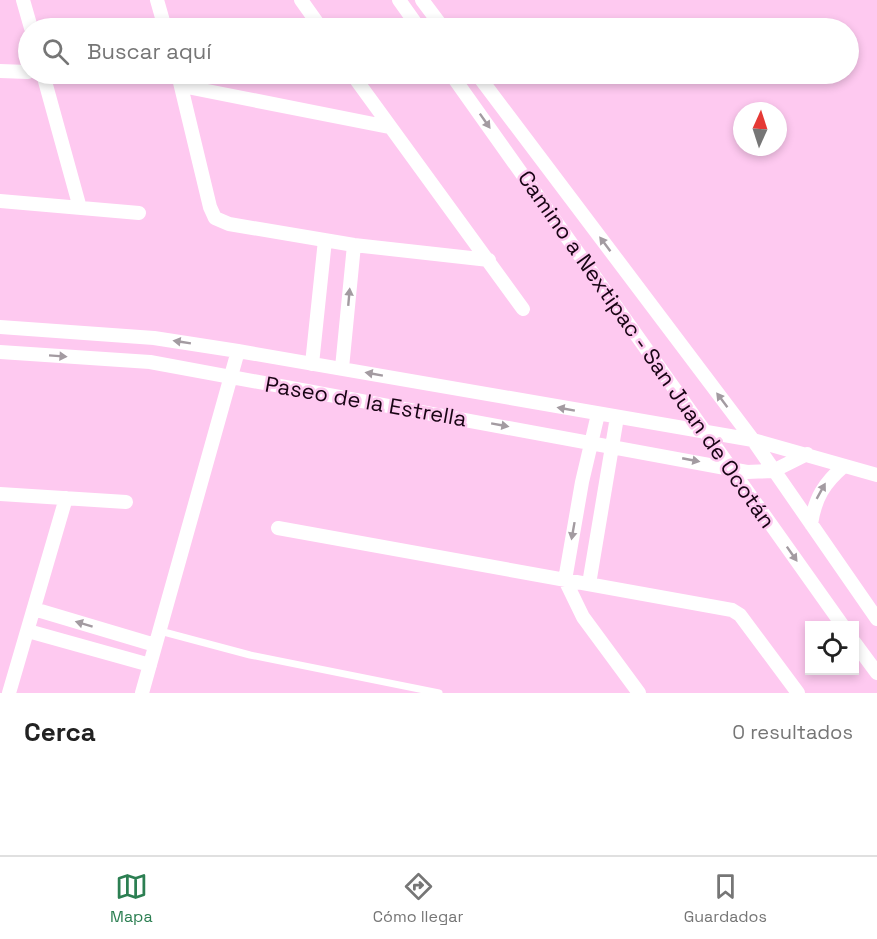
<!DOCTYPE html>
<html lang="es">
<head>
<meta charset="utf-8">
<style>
	:root { --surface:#fff; --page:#f6f6f6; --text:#222; --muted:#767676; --line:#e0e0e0; --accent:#2c7f52 }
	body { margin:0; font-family:"Space Grotesk",sans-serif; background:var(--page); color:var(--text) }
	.controls { position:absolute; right:18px; bottom:18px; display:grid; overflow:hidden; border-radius:0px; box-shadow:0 3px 9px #0003 }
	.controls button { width:54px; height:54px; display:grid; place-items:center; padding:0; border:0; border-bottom:2px solid var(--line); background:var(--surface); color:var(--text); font:30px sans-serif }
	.compass { position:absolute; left:733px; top:102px; width:54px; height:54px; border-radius:50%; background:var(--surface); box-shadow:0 3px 9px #0003; rotate:3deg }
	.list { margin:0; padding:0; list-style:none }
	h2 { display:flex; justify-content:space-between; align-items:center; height:78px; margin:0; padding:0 24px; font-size:26px }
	h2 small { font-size:20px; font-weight:400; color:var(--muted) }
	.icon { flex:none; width:33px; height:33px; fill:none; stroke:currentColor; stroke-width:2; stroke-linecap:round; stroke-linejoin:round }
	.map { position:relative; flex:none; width:877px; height:693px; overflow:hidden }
	.search { position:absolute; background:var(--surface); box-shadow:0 3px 9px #0003; left:18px; right:18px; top:18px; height:66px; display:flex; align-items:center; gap:15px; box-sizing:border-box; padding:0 21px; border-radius:33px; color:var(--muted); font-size:22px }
	.sheet { height:162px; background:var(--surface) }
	nav { display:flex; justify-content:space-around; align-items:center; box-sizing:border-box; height:84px; border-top:2px solid var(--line); background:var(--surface); font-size:16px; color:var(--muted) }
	nav a { display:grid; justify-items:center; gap:3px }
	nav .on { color:var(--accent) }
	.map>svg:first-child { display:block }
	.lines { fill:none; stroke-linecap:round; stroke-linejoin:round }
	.lane { stroke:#fff; stroke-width:7 }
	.street { stroke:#fff; stroke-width:14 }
	.oneway { fill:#a39ba1 }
	.labels { text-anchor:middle; stroke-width:5; stroke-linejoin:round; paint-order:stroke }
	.street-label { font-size:22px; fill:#180414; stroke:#fec9f0 }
</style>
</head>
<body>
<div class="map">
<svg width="877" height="693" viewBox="0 0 877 693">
	<rect width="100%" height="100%" fill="#fec9f0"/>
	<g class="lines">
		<path class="lane" d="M160,631L250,655L439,693"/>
		<path class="street" d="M23,0L31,28
			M157,0L165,28
			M301,0L321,28
			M399,0L419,28
			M422,0L443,28
			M0,71L28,72
			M43,74L80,208
			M178,74L210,207L215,218L229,224L354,245L489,260
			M352,74L523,309
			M451,74L843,626
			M477,74L753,440L877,619
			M182,86L389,127
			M0,201L139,213
			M0,327L154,338L238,351L753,440L877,475
			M0,352L150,362L747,472L773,471L807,454
			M312,364L325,240
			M342,368L354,245
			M598,414L582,482L565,580L583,617L639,693
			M0,494L126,502
			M811,524C815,498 824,483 844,466
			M278,528L732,610L740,615L798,693
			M589,584L617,417
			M34,609L155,645
			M28,631L150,665
			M854,642L877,673
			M9,693L66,498
			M142,693L238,351"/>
	</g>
	<defs><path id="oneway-solid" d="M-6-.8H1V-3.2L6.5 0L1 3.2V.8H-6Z" transform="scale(1.5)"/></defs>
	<g class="oneway">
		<use href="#oneway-solid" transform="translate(485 121) rotate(55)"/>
		<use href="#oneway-solid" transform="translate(605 244) rotate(-127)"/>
		<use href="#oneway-solid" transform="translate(349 297) rotate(-85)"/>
		<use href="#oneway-solid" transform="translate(182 342) rotate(-171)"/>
		<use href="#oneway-solid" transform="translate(58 356) rotate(4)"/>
		<use href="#oneway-solid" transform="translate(374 374) rotate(-170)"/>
		<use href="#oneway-solid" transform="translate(722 400) rotate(-127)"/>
		<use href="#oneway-solid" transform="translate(566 409) rotate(-170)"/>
		<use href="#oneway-solid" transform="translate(500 425) rotate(10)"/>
		<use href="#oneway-solid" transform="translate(691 460) rotate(11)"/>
		<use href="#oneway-solid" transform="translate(821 491) rotate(-61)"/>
		<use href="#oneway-solid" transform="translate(573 531) rotate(100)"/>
		<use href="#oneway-solid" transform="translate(792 554) rotate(55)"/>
		<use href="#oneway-solid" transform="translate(84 624) rotate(-163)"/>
	</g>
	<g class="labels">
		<g class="street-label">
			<text transform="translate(647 349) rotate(55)" y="8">Camino a Nextipac - San Juan de Ocotán</text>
			<text transform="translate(366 401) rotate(10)" y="8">Paseo de la Estrella</text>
		</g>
	</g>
</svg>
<div class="controls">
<button><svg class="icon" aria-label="locate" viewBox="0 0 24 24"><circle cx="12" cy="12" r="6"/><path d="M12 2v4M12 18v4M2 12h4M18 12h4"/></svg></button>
</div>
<svg class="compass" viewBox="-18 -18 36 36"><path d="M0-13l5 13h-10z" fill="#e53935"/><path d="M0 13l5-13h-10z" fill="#767676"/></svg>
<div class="search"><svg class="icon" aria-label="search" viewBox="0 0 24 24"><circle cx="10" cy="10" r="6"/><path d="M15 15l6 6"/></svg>Buscar aquí</div>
</div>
<section class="sheet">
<h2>Cerca<small>0 resultados</small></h2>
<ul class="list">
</ul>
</section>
<nav>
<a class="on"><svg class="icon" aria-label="map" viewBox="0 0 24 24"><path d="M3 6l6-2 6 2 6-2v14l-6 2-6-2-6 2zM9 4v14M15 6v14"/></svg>Mapa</a>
<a><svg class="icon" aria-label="directions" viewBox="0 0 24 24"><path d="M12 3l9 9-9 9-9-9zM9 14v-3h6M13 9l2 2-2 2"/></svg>Cómo llegar</a>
<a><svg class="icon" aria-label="saved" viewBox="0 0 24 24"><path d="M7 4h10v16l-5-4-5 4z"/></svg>Guardados</a>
</nav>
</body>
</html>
